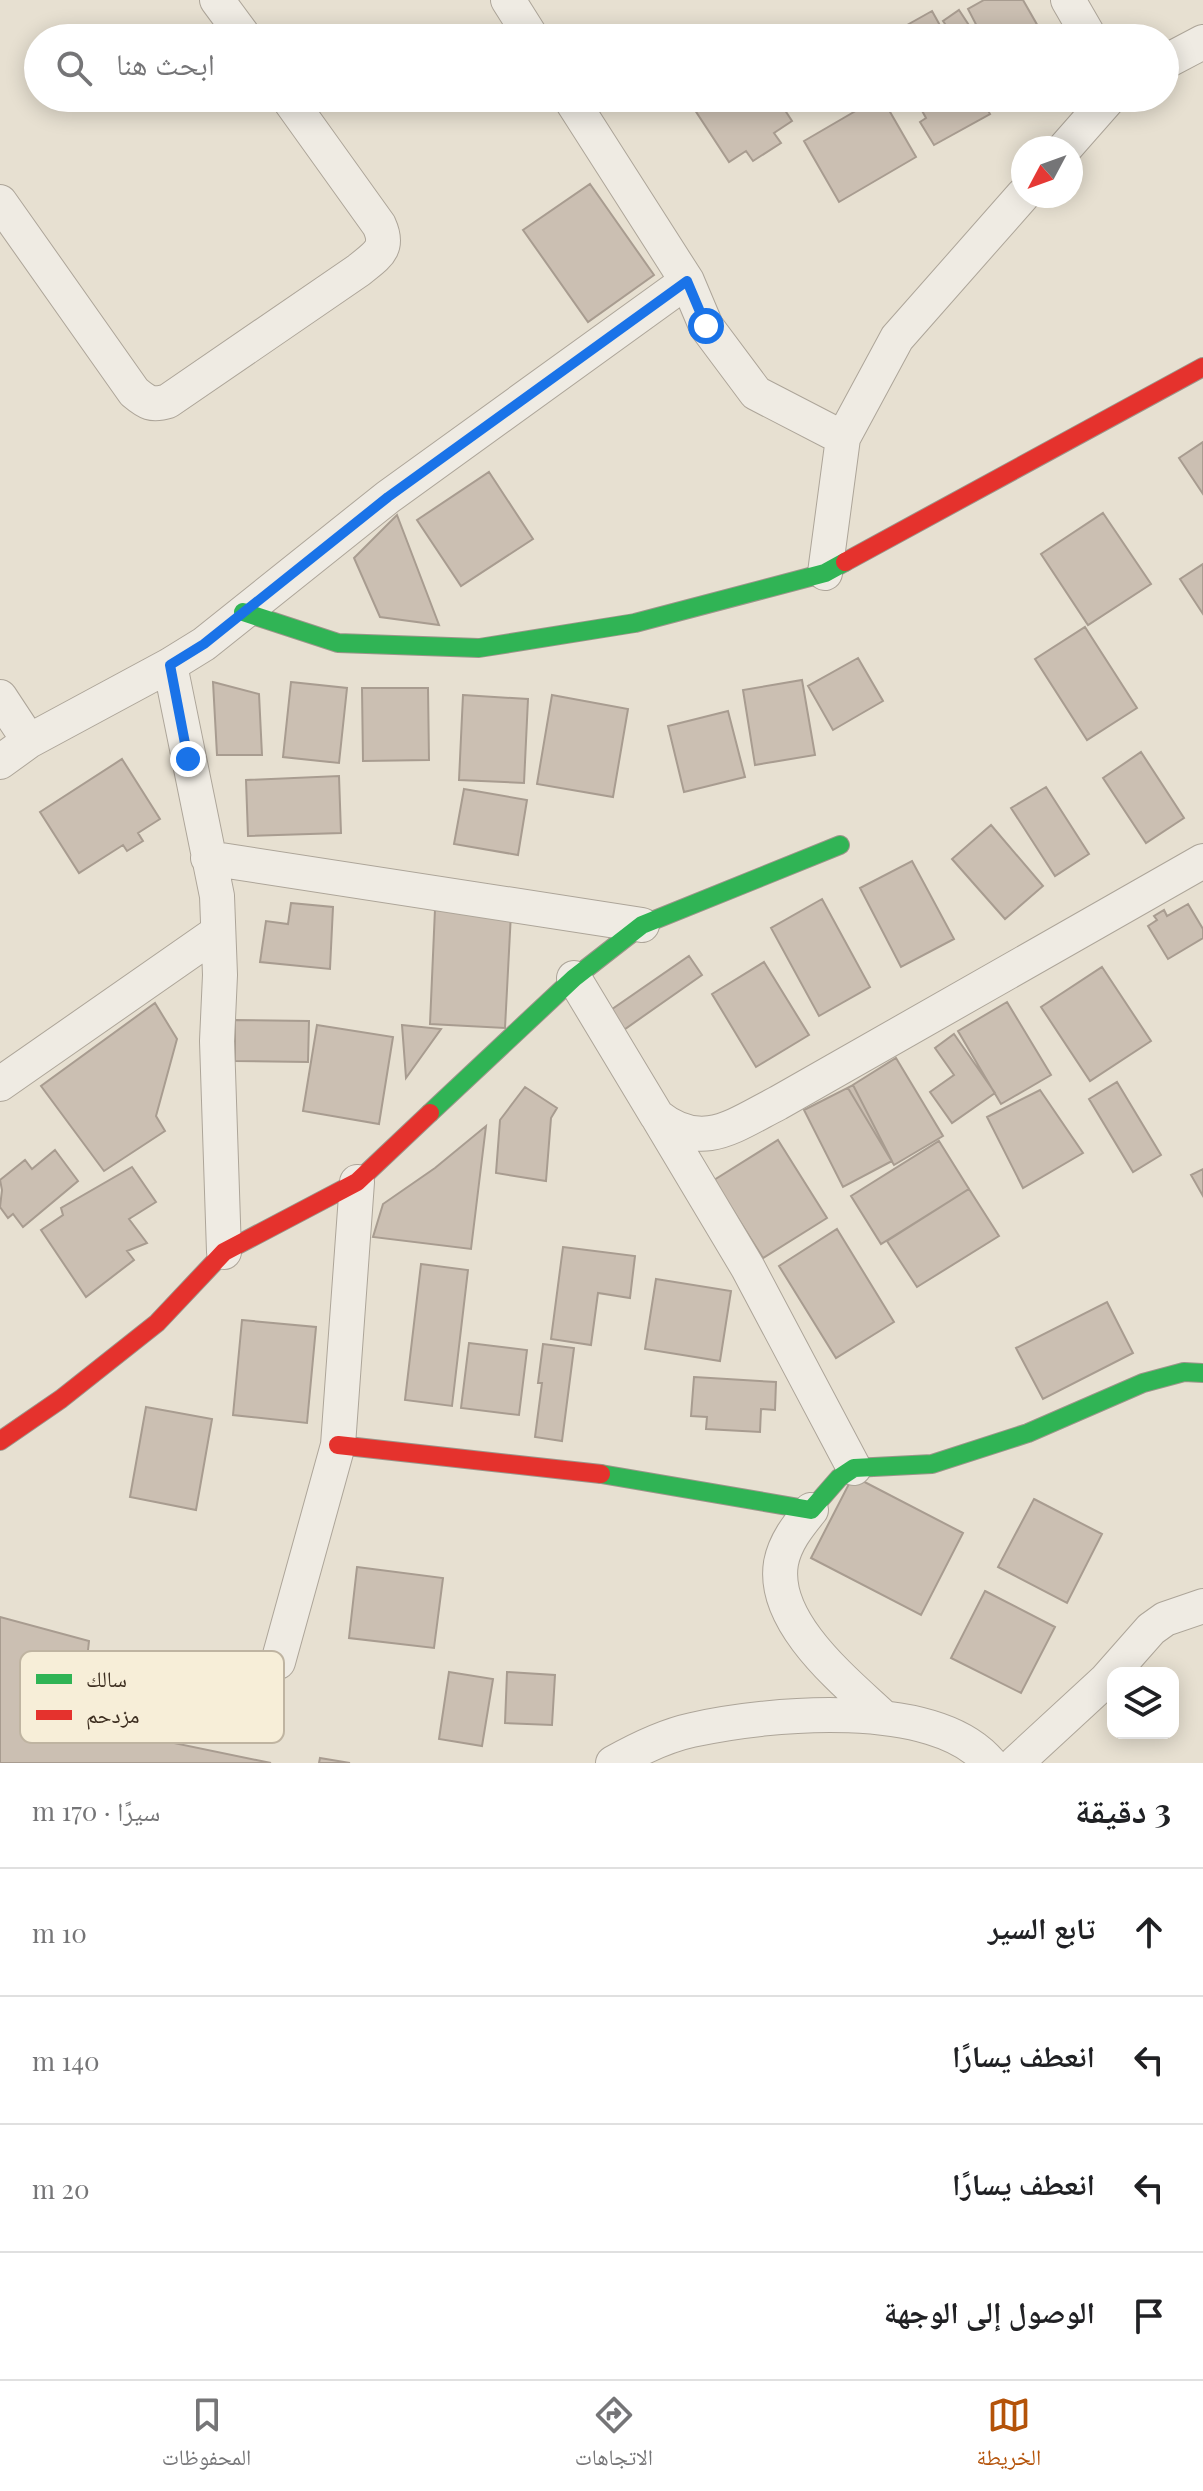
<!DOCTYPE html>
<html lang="ar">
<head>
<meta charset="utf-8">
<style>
	:root { --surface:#fff; --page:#f6f6f6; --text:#202124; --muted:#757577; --line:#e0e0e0; --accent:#b45309 }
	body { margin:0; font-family:"Playfair Display","Noto Naskh Arabic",serif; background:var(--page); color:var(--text); direction:rtl }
	.controls { position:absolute; right:24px; bottom:24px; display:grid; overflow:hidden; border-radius:16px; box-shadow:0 4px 20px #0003 }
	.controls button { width:72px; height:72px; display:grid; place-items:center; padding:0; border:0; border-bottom:2px solid var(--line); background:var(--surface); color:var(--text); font:40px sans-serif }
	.compass { position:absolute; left:1011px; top:136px; width:72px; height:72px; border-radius:50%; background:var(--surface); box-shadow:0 4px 20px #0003; rotate:229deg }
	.stop { position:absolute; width:24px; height:24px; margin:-18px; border:6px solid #1a73e8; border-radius:50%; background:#fff }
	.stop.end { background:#1a73e8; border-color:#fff; box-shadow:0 2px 8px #0008 }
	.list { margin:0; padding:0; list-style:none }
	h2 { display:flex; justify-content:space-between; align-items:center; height:104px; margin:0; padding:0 32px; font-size:34px }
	h2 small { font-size:26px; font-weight:400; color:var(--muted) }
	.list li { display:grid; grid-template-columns:52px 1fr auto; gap:24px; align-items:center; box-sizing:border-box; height:128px; padding:0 32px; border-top:2px solid var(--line) }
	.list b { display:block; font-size:30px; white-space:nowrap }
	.list em { font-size:26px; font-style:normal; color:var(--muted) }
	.icon { flex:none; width:44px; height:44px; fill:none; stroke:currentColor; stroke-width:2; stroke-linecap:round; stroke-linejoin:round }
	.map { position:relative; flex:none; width:1203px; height:1763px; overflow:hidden; direction:ltr }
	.search { position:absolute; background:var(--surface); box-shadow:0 4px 20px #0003; left:24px; right:24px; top:24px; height:88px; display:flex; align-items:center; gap:20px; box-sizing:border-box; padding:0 28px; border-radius:44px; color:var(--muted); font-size:30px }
	.sheet { height:616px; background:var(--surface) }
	nav { display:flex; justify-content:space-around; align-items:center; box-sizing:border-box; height:112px; border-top:2px solid var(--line); background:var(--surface); font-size:22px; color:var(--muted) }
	nav a { display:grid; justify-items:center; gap:4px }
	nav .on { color:var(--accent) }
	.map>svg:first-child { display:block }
	.building { fill:#cbbfb2; stroke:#a89c90; stroke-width:2 }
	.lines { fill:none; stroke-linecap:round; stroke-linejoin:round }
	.street-casing { stroke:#ada599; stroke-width:36 }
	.fast-casing { stroke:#9c958a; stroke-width:20 }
	.jam-casing { stroke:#9c958a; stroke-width:20 }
	.street { stroke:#efebe3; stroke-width:34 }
	.fast { stroke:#30b455; stroke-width:18 }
	.jam { stroke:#e5322d; stroke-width:18 }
	.route { stroke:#1a73e8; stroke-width:10 }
	.key { fill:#f7eed8; stroke:#bfb4a1; stroke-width:2 }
	.key-label { font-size:22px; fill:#3d2e20 }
</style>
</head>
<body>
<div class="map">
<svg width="1203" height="1763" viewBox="0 0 1203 1763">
	<rect width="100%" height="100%" fill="#e7e0d1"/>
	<path class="building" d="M984,0H1023L1039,28L1023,38H983L968,9Z
		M959,10L976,36L973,38H955L943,21Z
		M932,11L947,38H884Z
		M687,98H777L792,121L774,133L781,143L753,161L746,151L729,162Z
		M878,98H882L916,157L839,202L804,141Z
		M915,98H981L990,114L934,145L920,122L926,118Z
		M590,184L654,275L588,322L523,230Z
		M1203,442V494L1179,458Z
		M489,472L533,539L461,586L417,520Z
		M1103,513L1151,584L1088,625L1041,554Z
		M397,515L439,625L380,617L354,558Z
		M1203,564V614L1180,579Z
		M1085,627L1137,708L1087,740L1035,659Z
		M858,658L883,701L833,730L808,686Z
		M802,680L815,755L755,765L743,690Z
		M213,682L259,694L262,755H217Z
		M291,682L347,688L339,763L283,757Z
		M362,688H428L429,760L363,761Z
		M463,695L528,699L524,783L459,780Z
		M552,695L628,709L613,797L537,784Z
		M728,711L745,777L684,792L668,726Z
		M1141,752L1184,818L1146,843L1103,778Z
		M122,759L160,819L138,833L143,841L127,851L123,845L79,873L40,812Z
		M339,776L341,833L248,836L246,780Z
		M1046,787L1089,854L1055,876L1011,808Z
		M464,789L527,800L518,855L454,844Z
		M991,825L1043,886L1005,919L952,859Z
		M912,861L954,939L901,967L860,888Z
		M822,899L870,987L819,1016L771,928Z
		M291,903L333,907L330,969L260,962L266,921L288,924Z
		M1188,904L1203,929V938L1168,959L1148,926L1157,920L1154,916L1164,910L1167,916Z
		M435,909L511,913L505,1028L430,1024Z
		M689,956L702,975L618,1034L605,1014Z
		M764,962L809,1035L756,1067L712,994Z
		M1102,967L1151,1041L1090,1081L1041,1007Z
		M1007,1002L1051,1075L1001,1104L958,1031Z
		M155,1003L177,1039L156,1116L165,1131L104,1171L41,1086Z
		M235,1020L309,1021L308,1062L235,1061Z
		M317,1025L393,1037L379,1124L303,1111Z
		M402,1025L441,1029L406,1078Z
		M954,1034L995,1093L952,1123L930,1092L954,1075L935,1048Z
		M896,1058L943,1136L894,1165L848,1088Z
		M1117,1082L1161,1155L1133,1172L1089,1099Z
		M853,1085L892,1161L843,1187L804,1110Z
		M525,1087L557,1108L551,1118L546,1181L496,1173L500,1120Z
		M1040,1090L1083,1153L1023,1188L987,1117Z
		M486,1126L471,1249L373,1237L383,1204L435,1168Z
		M778,1140L827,1218L763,1258L714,1180Z
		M939,1141L969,1189L881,1244L851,1196Z
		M55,1150L78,1181L23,1227L13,1214L8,1218L0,1207L2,1190L0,1180L25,1160L32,1169Z
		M132,1167L156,1202L129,1219L147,1243L127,1251L134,1260L86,1297L41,1230L63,1215L61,1208Z
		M1203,1169V1196L1191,1175Z
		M969,1189L999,1236L917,1287L887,1241Z
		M837,1229L894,1322L836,1358L779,1266Z
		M563,1247L635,1256L630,1298L598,1293L591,1345L551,1339Z
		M421,1264L468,1270L452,1406L405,1400Z
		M656,1279L731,1291L720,1361L645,1349Z
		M1107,1302L1133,1353L1043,1399L1016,1348Z
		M242,1320L316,1327L307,1423L233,1415Z
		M469,1343L527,1350L519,1415L461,1408Z
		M543,1344L574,1348L562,1441L535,1437L542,1383H538Z
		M694,1377L776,1382L775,1410L761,1409L760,1432L706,1429L707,1417L691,1416Z
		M146,1407L212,1419L196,1510L130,1497Z
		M853,1476L963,1533L921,1615L811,1558Z
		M1034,1499L1102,1534L1067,1603L998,1567Z
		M357,1567L443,1578L434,1648L349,1638Z
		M985,1591L1055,1627L1021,1693L951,1658Z
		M0,1617L89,1641L83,1697L108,1702L111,1730L271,1763H0Z
		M449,1672L493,1679L482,1746L439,1739Z
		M507,1672L555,1675L552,1725L505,1723Z
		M320,1758L350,1763H319Z"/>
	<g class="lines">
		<defs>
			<path id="street" d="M217,0L245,38
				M508,0L532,38
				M1068,0L1090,38
				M1165,62L1203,42
				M570,98L687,281L706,326L756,393L843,438L825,573
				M1065,148L1109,98
				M0,202L134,392C147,403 152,406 168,401L359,270C377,255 390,249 379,225L288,98
				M843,438L897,338L1023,195
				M170,665L217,896L220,975L217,1041L224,1252
				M0,697L29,741
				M0,762L29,741L170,665L204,644L388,497L687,281
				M208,858L642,925
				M574,978L657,1116C702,1152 733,1126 778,1103L1203,861
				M0,1084L218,932
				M659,1119L748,1268L854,1468
				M811,1510C798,1526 785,1542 781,1563C771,1623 846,1682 884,1718
				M278,1662L338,1445L357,1182
				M613,1763C638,1749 664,1736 692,1730C768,1713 935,1697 990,1763
				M1016,1763L1106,1680L1151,1629L1165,1619L1203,1606"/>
			<path id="fast" d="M243,612L338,643L479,648L635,623L825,573L845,562
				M430,1113L574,978L642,925L840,845
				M601,1474L811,1510L839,1478L854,1468L932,1464L1028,1433L1143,1383L1184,1372L1203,1373"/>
			<path id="jam" d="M845,562L1203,367
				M0,1441L61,1399L157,1323L224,1252L357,1182L430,1113
				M338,1445L601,1474"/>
		</defs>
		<use href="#street" class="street-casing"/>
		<use href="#fast" class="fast-casing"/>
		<use href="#jam" class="jam-casing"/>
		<use href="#street" class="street"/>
		<use href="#fast" class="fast"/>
		<use href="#jam" class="jam"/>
	</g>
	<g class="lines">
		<path class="route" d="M188,759L170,665L204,644L388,497L687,281L706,326"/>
	</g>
	<rect x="20" y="1651" width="264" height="92" rx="12" class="key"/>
	<rect x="36" y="1674" width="36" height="10" fill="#30b455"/>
	<rect x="36" y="1710" width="36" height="10" fill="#e5322d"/>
	<g class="key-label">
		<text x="86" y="1687">سالك</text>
		<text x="86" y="1723">مزدحم</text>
	</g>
</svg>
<div class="controls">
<button><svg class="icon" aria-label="layers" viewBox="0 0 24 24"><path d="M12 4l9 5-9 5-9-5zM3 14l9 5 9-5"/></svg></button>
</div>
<svg class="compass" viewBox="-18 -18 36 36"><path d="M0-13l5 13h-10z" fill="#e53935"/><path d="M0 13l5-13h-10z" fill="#757577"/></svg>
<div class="stop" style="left:706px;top:326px"></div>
<div class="stop end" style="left:188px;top:759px"></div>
<div class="search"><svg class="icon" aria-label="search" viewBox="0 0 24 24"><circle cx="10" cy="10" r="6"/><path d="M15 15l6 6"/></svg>ابحث هنا</div>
</div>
<section class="sheet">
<h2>3 دقيقة<small>سيرًا · 170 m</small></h2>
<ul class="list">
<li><svg class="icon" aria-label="ahead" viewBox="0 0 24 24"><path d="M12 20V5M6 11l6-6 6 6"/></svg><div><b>تابع السير</b></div><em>10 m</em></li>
<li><svg class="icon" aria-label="left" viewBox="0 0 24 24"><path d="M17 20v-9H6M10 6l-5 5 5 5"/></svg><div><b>انعطف يسارًا</b></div><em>140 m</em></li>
<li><svg class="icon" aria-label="left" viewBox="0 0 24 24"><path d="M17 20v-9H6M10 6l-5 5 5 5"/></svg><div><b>انعطف يسارًا</b></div><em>20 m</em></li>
<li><svg class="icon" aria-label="arrive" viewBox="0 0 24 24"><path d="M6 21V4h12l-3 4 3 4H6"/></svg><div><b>الوصول إلى الوجهة</b></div></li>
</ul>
</section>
<nav>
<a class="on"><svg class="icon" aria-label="map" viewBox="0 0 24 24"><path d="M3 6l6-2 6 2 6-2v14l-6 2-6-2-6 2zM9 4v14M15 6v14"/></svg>الخريطة</a>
<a><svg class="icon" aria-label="directions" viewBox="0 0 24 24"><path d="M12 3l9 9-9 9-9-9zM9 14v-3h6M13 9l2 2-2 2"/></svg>الاتجاهات</a>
<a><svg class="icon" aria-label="saved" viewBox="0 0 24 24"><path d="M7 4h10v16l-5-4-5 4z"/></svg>المحفوظات</a>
</nav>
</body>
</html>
